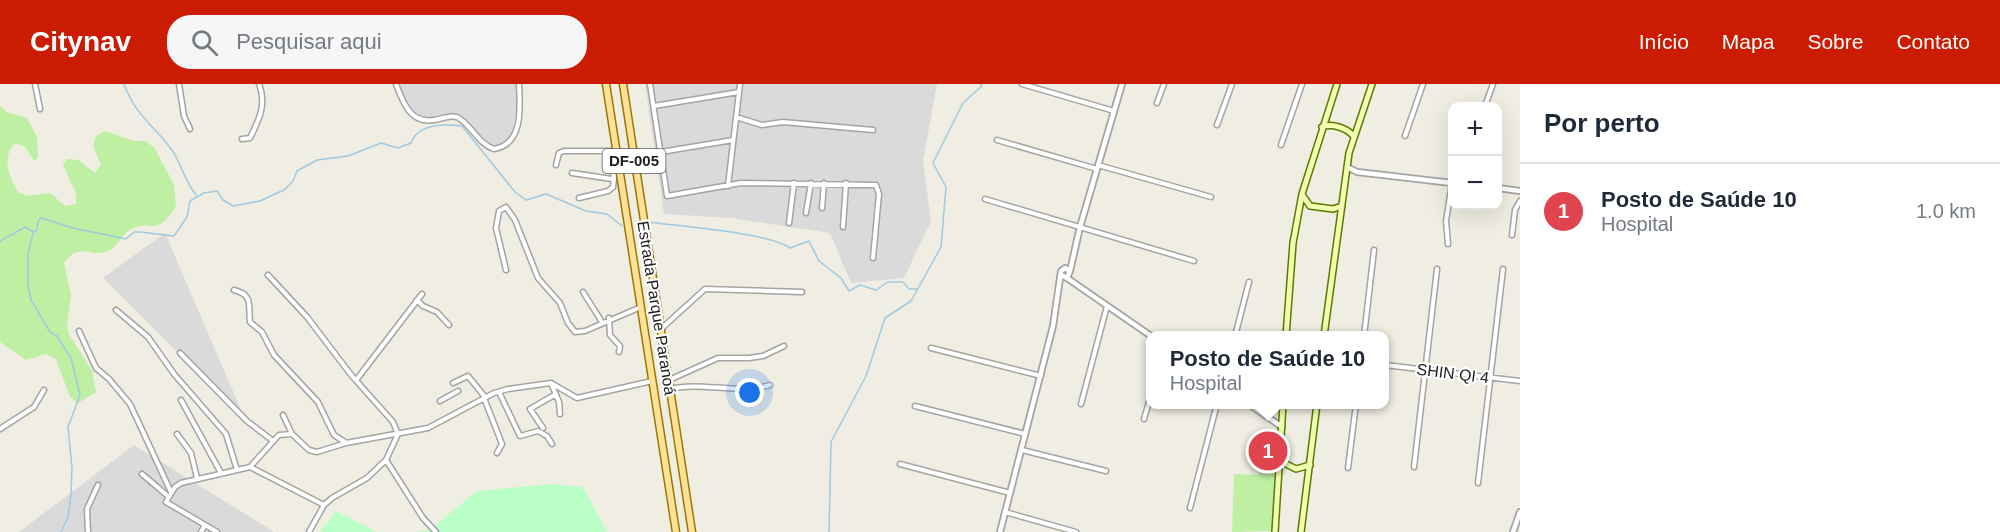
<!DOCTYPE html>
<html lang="pt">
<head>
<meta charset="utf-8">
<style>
	:root { --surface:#fff; --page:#f6f6f7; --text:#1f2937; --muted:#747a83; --line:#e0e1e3; --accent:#cb1b00 }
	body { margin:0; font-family:Arial,sans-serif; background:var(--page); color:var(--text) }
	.controls { position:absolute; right:18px; top:18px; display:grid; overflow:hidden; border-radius:12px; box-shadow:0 6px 24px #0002 }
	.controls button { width:54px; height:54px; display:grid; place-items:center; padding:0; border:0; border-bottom:2px solid var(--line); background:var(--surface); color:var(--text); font:30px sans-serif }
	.you { position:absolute; left:750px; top:309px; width:21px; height:21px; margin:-15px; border:4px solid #fff; border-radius:50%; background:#1a73e8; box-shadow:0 0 0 9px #1a73e833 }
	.badge { display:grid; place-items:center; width:39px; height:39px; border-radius:50%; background:var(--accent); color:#fff; font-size:20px; font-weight:700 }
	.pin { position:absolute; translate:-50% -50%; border:3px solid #fff; box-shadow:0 2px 6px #0006 }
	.popup { position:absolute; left:1146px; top:247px; width:243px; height:78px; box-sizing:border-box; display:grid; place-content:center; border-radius:12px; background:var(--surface); filter:drop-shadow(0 2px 4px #0005); font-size:20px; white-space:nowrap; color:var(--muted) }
	.popup b { font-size:22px; color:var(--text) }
	.popup::after { content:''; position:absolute; left:50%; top:100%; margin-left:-12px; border:12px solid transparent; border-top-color:var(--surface) }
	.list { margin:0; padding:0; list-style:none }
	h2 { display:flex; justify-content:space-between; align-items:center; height:78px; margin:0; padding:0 24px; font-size:26px }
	h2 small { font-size:20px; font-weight:400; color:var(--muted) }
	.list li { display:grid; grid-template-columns:39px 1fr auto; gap:18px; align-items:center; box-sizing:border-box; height:96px; padding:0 24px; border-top:2px solid var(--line) }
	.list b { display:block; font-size:22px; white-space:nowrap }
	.list p { margin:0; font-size:20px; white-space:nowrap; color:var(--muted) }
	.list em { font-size:20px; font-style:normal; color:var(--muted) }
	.icon { flex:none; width:33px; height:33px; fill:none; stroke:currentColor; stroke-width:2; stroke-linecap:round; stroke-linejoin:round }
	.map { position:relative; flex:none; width:1520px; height:448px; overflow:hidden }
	header { display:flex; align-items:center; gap:36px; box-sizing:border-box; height:84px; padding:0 30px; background:var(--accent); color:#fff }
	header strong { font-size:28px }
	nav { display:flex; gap:33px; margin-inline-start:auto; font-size:21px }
	.search { width:420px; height:54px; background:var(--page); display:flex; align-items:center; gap:15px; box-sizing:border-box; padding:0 21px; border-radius:24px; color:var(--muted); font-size:22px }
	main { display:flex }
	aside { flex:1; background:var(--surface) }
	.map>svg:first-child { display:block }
	.residential { fill:#dbdada }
	.grass { fill:#beefa2 }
	.park { fill:#baffc8 }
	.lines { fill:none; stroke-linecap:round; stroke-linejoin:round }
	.stream { stroke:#9ecae2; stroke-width:1.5 }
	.minor-casing { stroke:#a4a4a4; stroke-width:7 }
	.tertiary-casing { stroke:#a4a4a4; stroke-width:8 }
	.secondary-casing { stroke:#5c7900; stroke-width:8 }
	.primary-casing { stroke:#977800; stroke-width:9 }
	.minor { stroke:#fff; stroke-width:4 }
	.tertiary { stroke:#fff; stroke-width:4.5 }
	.secondary { stroke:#f1ffb1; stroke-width:5 }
	.primary { stroke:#ffe098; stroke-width:6 }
	.labels { text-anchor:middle; stroke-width:4.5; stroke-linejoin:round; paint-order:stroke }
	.shield { fill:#fff; stroke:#616161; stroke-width:1.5 }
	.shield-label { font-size:15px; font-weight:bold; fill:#1d1d1d }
	.street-label { font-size:16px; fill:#1d1d1d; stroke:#fff }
</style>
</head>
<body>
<header>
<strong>Citynav</strong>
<div class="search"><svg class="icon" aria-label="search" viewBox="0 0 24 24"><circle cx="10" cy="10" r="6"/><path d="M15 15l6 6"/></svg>Pesquisar aqui</div>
<nav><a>Início</a><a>Mapa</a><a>Sobre</a><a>Contato</a></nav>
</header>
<main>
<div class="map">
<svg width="1520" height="448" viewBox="0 0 1520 448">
	<rect width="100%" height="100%" fill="#f0ede2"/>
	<path class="residential" d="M396,0H518V42L501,64L482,58L454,32L417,34Z
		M645,0H937L923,77L931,137L904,194L851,199L830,149L731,134L664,130Z
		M165,149L245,335L103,194Z
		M134,361L274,448H19Z"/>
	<path class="grass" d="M0,22L7,28L27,34L37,53L38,74L34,77L25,63L15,59C1,74 9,92 18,108L28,112L50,109L65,122L76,120V109L63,81L67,75L78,76L95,89L101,81L93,62L96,52L105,47L134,57H145L154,63L174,101L176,122C157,155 149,134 129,146C121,151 118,162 110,166C90,176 80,156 64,179L71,211L67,239L69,250L92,287L96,308L78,319L70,313L56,275L46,270L26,276L0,258Z
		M1276,369L1272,447L1232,448L1234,390L1259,391L1266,370Z"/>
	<path class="park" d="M551,400L583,403L607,448H415L431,445L477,407Z
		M336,427L377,448H320Z"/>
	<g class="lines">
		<path class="stream" d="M124,0C137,35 156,42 174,69C182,83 185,97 196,111
			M648,138C677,142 771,149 790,164L809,157L819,177L841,194L849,207L860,201L876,206L888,198H903L909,205H918
			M33,149L28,170V201L31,216L50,248L57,252L71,274L80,311L68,343L72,384L71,411L68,433L61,448
			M0,157L25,143L34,148L37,146L38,137L42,134L73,144L126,155L134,148H141L174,152L187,133L190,117L204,109L217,107L223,116L233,122L260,117L284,106L293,97L297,87L317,76L348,72L381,59L398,64L411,59C418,39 445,40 462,42L515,108L526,116L546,110L586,127L607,130L622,142
			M829,448L831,358L866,292L885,234L911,217L941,163L946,103L933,79L963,19L982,2L980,0"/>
		<defs>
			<path id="minor" d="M35,0L40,25
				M179,0L184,32L190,45
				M396,0C403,18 410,40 434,36C442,35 448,31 457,33C472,41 478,60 494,65C524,60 520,23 519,0
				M650,0L667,112L741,99L876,101L879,110L873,174
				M1022,0L1114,27
				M1157,19L1164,0
				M654,22L739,8
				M1485,22L1493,0
				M736,33L762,41L783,38L873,46
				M1217,41L1232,0
				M1405,52L1423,0
				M242,55L250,54C259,36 267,20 259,0
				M997,56L1097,85
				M1281,61L1302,0
				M661,68L733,56
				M556,81L559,69L564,67H610
				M1098,81L1211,113
				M572,89L612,95L614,94L610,67
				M728,102L740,0
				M579,114L608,107L613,103L614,94
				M985,115L1194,177
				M822,124L824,99
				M806,129L811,99
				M789,139L794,99
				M843,143L846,99
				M1512,151L1515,126L1520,117
				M1448,160L1446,137L1452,99
				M506,186L496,144L499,127L506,123L515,136L538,194L560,219L568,239L575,248L585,247L641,223
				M268,191L307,233L352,292L393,338L398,350L386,376L367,394L332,414L324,421L309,448
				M234,206C254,211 248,222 250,238L262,248L274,271L318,318L334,351L345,358
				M583,208L602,238
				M417,216L423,222L437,228L449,241
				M116,226L148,253L174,290L226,350L237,386
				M609,234L610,251L620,262L619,268
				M662,244L705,205L802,208
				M79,247L96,284L109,295L130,320L171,408
				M1235,252L1249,198
				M1364,252L1374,166
				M931,264L1041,292
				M180,269L247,337L273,357
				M1385,281L1520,297
				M357,295L422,210
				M669,296L718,274H749L763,272L784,262
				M453,299L468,292L485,313
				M551,299L559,318L560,330
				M670,305C702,297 738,311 770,301
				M499,308L520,352L538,347L547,352L552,360
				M484,314L502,360L497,369
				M181,316L221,389
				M440,317L458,307
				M1081,320L1107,222
				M915,322L1025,350
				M283,331L292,350
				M1144,335L1151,311
				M543,344L530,325L556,310
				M0,345L34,323L44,306
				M177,350L191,369L197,394
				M1022,366L1106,387
				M386,376L423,434L436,448
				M900,380L1010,409
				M250,383L324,421
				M1414,383L1437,185
				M1348,384L1356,320
				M142,390L169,413
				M1478,399L1503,185
				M1190,424L1217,320
				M1005,428L1076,448
				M88,448L87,425L98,401
				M201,448L205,441
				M217,448L166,418L175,403L181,399L250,383L279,351L292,350L309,366L317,368L346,359L428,344L494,309L508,305L551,299L577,314L652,297"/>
			<path id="tertiary" d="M1347,83L1357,88L1452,99
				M1498,104L1520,107
				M1070,187L1080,143L1122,0
				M1067,194L1151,252
				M1249,320L1282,343
				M1000,448L1053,242L1061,187L1065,184L1070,187L1067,194L1061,191
				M1513,448L1520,428"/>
			<path id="secondary" d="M1322,43C1332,39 1348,44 1354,53
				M1303,112L1310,122L1333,125L1342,122
				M1286,252L1293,159L1302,110L1337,0
				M1324,252L1349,69L1372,0
				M1280,377L1296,385L1310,381
				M1275,448L1283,320
				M1301,448L1317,320"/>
			<path id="primary" d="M606,0L676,448
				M623,0L692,448"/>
		</defs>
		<use href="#minor" class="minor-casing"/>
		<use href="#tertiary" class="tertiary-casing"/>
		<use href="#secondary" class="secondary-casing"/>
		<use href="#primary" class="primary-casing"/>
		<use href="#minor" class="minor"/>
		<use href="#tertiary" class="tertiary"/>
		<use href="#secondary" class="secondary"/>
		<use href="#primary" class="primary"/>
	</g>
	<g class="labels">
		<rect class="shield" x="602.5" y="65" width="63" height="24" rx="4.5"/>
		<g class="shield-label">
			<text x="634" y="82">DF-005</text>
		</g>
		<g class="street-label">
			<text transform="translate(657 224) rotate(81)" y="6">Estrada Parque Paranoá</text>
			<text transform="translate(1453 289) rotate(7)" y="6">SHIN QI 4</text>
		</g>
	</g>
</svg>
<div class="controls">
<button>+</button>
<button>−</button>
</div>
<div class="you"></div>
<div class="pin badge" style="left:1268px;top:367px;background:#e0444e">1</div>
<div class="popup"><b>Posto de Saúde 10</b>Hospital</div>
</div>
<aside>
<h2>Por perto<small></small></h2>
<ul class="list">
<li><span class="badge" style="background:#e0444e">1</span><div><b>Posto de Saúde 10</b><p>Hospital</p></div><em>1.0 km</em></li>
</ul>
</aside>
</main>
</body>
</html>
